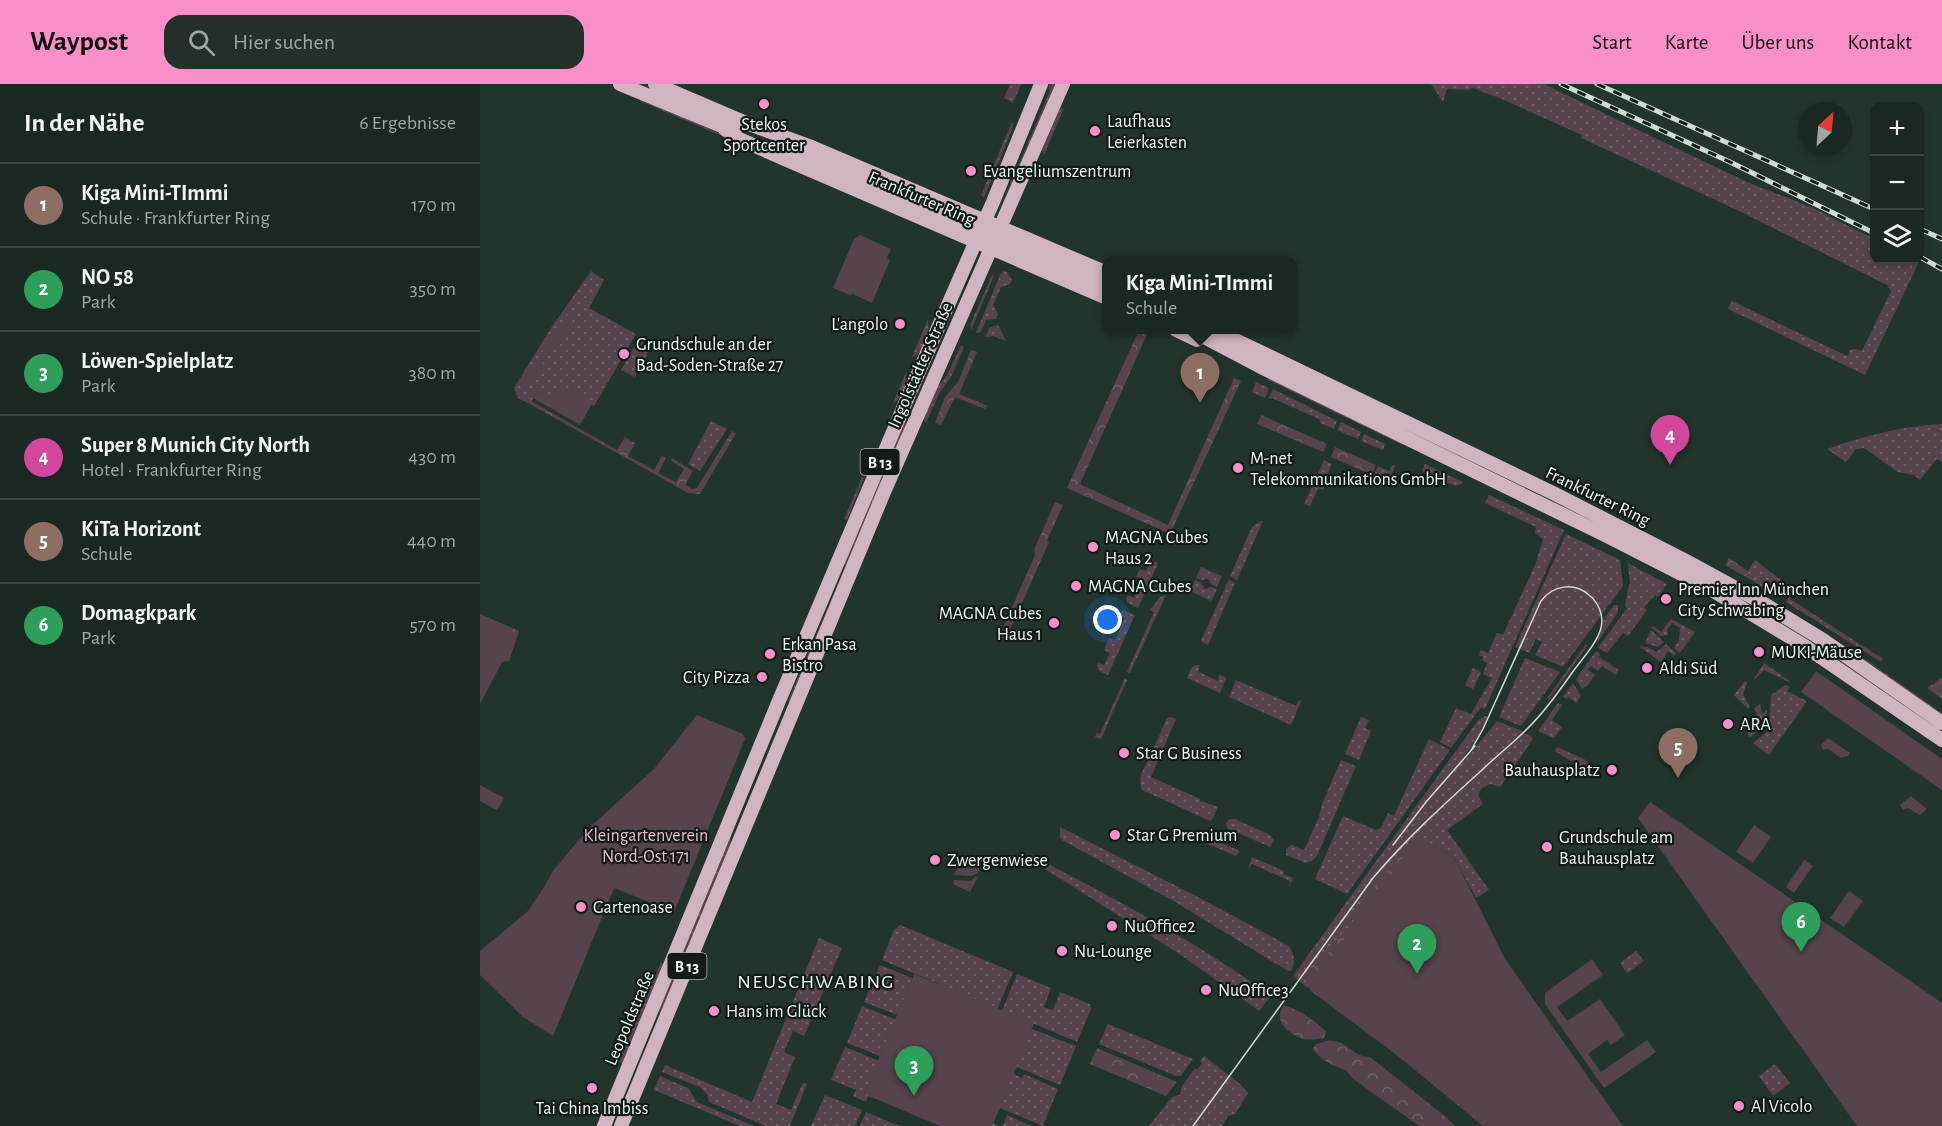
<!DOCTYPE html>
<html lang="de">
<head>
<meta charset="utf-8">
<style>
	:root { --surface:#1a2822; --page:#23302a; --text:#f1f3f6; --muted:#9fa6a5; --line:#384440; --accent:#f98fc9 }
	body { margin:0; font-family:"Alegreya Sans",sans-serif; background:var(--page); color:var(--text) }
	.controls { position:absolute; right:18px; top:18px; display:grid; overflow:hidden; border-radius:12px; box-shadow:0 3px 9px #0003 }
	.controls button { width:54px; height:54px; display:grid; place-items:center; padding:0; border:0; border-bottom:2px solid var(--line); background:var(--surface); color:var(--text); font:30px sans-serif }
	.compass { position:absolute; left:1318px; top:18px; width:54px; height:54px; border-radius:50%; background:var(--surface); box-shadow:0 3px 9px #0003; rotate:26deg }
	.you { position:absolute; left:628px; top:536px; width:21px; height:21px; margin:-15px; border:4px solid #fff; border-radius:50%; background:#1a73e8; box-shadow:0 0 0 9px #1a73e833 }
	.badge { display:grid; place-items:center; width:39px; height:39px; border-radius:50%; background:var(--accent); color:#fff; font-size:20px; font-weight:700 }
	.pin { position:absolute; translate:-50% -50px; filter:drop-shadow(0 2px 3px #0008) }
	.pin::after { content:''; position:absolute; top:32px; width:21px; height:18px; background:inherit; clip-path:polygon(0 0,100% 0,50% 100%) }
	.popup { position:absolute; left:622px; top:172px; width:195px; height:78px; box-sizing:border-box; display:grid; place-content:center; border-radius:12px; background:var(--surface); filter:drop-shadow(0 2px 4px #0005); font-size:20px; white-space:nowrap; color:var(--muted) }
	.popup b { font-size:22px; color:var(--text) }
	.popup::after { content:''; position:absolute; left:50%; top:100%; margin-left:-12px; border:12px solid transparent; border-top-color:var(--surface) }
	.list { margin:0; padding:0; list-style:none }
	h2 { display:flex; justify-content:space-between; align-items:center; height:78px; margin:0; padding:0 24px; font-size:26px }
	h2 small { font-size:20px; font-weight:400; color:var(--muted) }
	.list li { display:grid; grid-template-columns:39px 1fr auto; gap:18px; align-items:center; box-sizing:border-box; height:84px; padding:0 24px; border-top:2px solid var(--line) }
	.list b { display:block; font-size:22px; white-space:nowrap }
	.list p { margin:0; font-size:20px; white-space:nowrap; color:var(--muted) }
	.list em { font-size:20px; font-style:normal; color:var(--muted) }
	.icon { flex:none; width:33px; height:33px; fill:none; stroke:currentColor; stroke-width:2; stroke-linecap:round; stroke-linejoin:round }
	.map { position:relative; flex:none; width:1462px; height:1042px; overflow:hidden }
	header { display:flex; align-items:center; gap:36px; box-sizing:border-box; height:84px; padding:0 30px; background:var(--accent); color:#111 }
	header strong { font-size:28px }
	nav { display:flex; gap:33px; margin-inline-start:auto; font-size:21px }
	.search { width:420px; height:54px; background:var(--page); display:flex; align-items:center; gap:15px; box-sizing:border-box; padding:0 21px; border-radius:18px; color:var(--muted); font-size:22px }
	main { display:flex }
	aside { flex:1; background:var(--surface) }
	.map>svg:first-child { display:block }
	.grass { fill:url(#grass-dots) }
	.forest { fill:url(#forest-crowns) }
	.green { fill:#56434d }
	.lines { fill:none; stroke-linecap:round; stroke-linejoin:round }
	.primary { stroke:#d1b4c2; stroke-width:14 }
	.tram { stroke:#cedbd5; stroke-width:1.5 }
	.rail-casing { stroke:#cedbd5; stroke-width:5 }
	.rail { stroke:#121b17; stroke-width:3; stroke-dasharray:9; stroke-linecap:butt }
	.primary-bridge { stroke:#d1b4c2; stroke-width:14 }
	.poi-dot { fill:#f98fc9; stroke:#121b17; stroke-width:2 }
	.labels { text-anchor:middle; stroke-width:4.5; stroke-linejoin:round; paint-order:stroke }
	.shield { fill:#121b17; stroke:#abb6b0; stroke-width:1.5 }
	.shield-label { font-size:16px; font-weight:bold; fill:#ecf8f2 }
	.poi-label { font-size:18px; fill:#ecf8f2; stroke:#121b17; text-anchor:start }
	.street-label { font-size:18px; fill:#ecf8f2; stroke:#121b17 }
	.park-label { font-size:18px; fill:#efb6d3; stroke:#121b17 }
	.neighbourhood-label { font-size:20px; letter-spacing:1.5px; fill:#ecf8f2; stroke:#121b17 }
</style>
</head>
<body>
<header>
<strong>Waypost</strong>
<div class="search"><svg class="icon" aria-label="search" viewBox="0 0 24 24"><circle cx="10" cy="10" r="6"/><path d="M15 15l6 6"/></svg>Hier suchen</div>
<nav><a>Start</a><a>Karte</a><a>Über uns</a><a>Kontakt</a></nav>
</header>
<main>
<aside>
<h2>In der Nähe<small>6 Ergebnisse</small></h2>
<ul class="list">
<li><span class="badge" style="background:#8d6e63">1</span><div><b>Kiga Mini-TImmi</b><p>Schule · Frankfurter Ring</p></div><em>170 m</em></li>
<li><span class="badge" style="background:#2e9e5b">2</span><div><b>NO 58</b><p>Park</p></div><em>350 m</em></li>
<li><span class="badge" style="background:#2e9e5b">3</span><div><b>Löwen-Spielplatz</b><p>Park</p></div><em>380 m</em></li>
<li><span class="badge" style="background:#d1479c">4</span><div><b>Super 8 Munich City North</b><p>Hotel · Frankfurter Ring</p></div><em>430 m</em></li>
<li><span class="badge" style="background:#8d6e63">5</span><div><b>KiTa Horizont</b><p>Schule</p></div><em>440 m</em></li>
<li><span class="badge" style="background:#2e9e5b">6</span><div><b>Domagkpark</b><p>Park</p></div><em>570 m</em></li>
</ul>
</aside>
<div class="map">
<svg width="1462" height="1042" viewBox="0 0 1462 1042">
	<defs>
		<pattern id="grass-dots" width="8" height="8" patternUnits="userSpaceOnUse" patternTransform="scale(1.5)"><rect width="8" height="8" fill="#56434d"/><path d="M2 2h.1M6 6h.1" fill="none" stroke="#6e5f67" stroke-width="1.8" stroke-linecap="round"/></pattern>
		<pattern id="forest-crowns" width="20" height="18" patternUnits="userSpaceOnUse" patternTransform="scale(1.5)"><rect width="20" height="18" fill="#56434d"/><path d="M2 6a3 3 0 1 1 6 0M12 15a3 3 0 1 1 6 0" fill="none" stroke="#6e5f67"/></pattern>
	</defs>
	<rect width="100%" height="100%" fill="#22352d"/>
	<path class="grass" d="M530,0H541L533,19L524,14Z
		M569,0H575L523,123L521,122L569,9Z
		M951,0H1064L1152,43L1267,98L1331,123L1394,155V176H1434L1439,178L1385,291L1248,225L1252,217L1367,272L1370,266L1375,265L1382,267L1411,207L1407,201L1255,125L1101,54L1102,51L1022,15L993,4L989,6L967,5L963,18Z
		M160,14L248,53L254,57L160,17Z
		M584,24L564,71L562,66L580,25Z
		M532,38L533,43L504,114L501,111Z
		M111,187L124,196L109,224L156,250L114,322L111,320L112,318L79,300L71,314L57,307L50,320L38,314L34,304L71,244Z
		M523,187L527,188L532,196L530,200L521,203L513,221L518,230L516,235L506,236L501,248L496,249L520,191Z
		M512,191L514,192L491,246L490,241Z
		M448,235C449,249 447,268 432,273Z
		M518,241L526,257L513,252L505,253L510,243Z
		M160,252L173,259L155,293L141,286Z
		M481,261L484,263L471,293L460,308L446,339L443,334L456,305L467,291Z
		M426,288C430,299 423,314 413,319Z
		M790,293L922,357L923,361L788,296Z
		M776,298L789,304L785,314L772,308Z
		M793,305L857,337L854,345L840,339L839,335L792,314L788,315Z
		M426,335V342L310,618L308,617L365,483L364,475Z
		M231,337L247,345L220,387L208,380Z
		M861,338L881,348L878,355L857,346Z
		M1462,340V378L1457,375L1440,396L1434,391L1418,388L1384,364L1376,365L1366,378L1347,365C1383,352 1423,342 1462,340Z
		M884,350L905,360L903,366L881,357Z
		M844,376L852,380L848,389L850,390L843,406L838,404L830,422L824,420Z
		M945,380L983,398L981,400L975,402L942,387Z
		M912,381L915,382L908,399L893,392L898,382L909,387Z
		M382,393L384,394L367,436L364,435Z
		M1009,411L1084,446L1005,625L1001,623L971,664L960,658L976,624L991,630L1012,594L1003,590L1007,579L1002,576L1003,573L999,571L1001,566L1008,569L1017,549L1023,551L1056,479L1063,455L1055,449L1056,443L1005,419Z
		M781,437H783L757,496L750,492L772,443Z
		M1086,450L1140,476L1143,502L1083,583L1055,571L1062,558L1056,555L1049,569L1035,563Z
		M668,474L678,479L658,524L648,519L646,515L648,511L654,514L662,496L656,493L660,485L666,487L670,479L664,476Z
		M1275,476L1301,496L1293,509L1266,493L1268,487Z
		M1148,479L1187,500L1178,513L1175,511L1164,523L1167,526L1148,552L1143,549L1127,569L1118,564L1147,524L1145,522L1148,504L1150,500Z
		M721,483L742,492L737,503L732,501L728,495L722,496L716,494Z
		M715,496L721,499L725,505L731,503L737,505L731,517L706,505L712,503Z
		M750,496L755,499L728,561L721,557L748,497Z
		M1311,510L1310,515L1403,575L1401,578L1306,518Z
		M686,511L650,589L647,588L674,528L670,526L680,513Z
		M1134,521H1138V528L1116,560L1122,545L1123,536Z
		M1306,525L1388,577L1462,629V632L1306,527Z
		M644,526L655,531L628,591L619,587L617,582L618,579L624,581L630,569L624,566L629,554L635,556L645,534L639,531L640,528Z
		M1286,530L1418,614L1416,617L1285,532Z
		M1191,535L1215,548L1200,569L1194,564L1199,556L1200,544L1192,539L1187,546L1188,551L1181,552L1171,543L1173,542L1181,548Z
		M1171,546L1184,558L1178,563L1165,559Z
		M1106,560L1108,561L1069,616L1067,614Z
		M1186,560L1196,569L1194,572L1188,567L1181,578L1159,562L1167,563L1177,568Z
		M1116,567L1120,570L1119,573L1139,586L1136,591L1122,582L1118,587L1111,582L1108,586L1115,591L1108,601L1102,605L1096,595Z
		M1045,574L1080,588L1041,642L1019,633Z
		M1284,579L1310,597L1309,598L1284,586L1273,597Z
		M716,581H719V588L738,597L739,590L746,594L740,609L707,594L711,584Z
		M993,584L1001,588L993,605L985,601Z
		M645,594L647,596L621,655L615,653L617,649L620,650Z
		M756,596L816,622L819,616L821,617L811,641L749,613Z
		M1265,597L1267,599L1263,610L1270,623L1268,625L1254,611Z
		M1093,599L1101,612L1096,619L1089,613L1087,615L1083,613Z
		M1306,601L1310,603L1307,607L1327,617L1289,671L1273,659L1289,646L1291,611Z
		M1078,619L1082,621L1072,636L1082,643L1074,654L1058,647Z
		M1280,620L1282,630L1287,626L1285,642L1270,653L1268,652V642L1277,629L1274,624Z
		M1005,632L1008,633C1001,648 993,662 982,675L984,677L1017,637L1042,647L1045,650L1050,651L1053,655L1020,703L1010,700L1001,705L998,711L1003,720L967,746L1009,806L996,814L973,771L937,755L828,904L813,892L999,635Z
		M690,633L696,635L671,693L720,715V717L738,723L733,734L730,737L662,706C657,694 664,685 669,674H673L674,672L672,668L687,634Z
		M881,633L889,636L885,644L891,647L879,676L865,670Z
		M949,655L970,666L867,810L835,795L863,732L896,746L901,744L908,729L914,732Z
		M1077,663L1104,675L1113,682L1108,688L1075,667Z
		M281,673L283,674L251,751L250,764L158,987L156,986L179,931L183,910Z
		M861,676L876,682L837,772L832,777L826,779L806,771V765L811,761L824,766L839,733L842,720Z
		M750,735H755L790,751L794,756L790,763L747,744L746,739Z
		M580,743L714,811L809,862C814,871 816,877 811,887H808L697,819L582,756L580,753Z
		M719,749L760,767L756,772L716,755Z
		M772,773L804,787L803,790L813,794L809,803L810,797L772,780L768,785Z
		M568,780C645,820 721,861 791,912L779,927L701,871L565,785Z
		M420,841L533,888L514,933L455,898L402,876L414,846Z
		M339,854L362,864L324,952L313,947L304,968L315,973L296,1020L311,1026L323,999L327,1000L310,1042H286L229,1018L227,1010L220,1003L182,988L185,981L272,1018Z
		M1156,867L1164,877L1147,889L1140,879Z
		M181,878L184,883L144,980L138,978Z
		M400,881L442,898L396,1015L388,1012L386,1018L373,1012L376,1006L351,996L365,963L407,980L402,967L400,972L367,959L382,922L424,939L422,920L417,931L384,918Z
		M537,890L571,904L564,923L573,926L580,908L610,920L611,925L597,958L550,938L519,934Z
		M628,940L713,975L701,992H696L619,960Z
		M552,945L596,962L580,1001L537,983L534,990L542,994L544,990L578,1005L563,1042L520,1024L513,1039L519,1042H507L547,951Z
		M724,972L760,1000L768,1009L755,1030L748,1032L742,1042H669L692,1013L700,1011L702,1002L715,984L717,986L722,979L720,977Z
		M1295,980L1310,999L1293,1012L1279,992Z
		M180,992L208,1004L217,1018L274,1042H260L174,1006Z
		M345,1011L382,1026L375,1042H331Z
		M386,1028L419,1042H380Z
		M527,1031L552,1042H523Z"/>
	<path class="forest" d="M659,246H669L600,400L688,441L754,294L761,297L690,450L587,404Z
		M491,266L497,268L479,310L508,322L505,325L475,313L461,341L455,339L465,313L478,298Z
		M51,317L137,366L145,353L155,359L148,372L174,386L182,372L186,374L178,389L196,398L204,385L191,377L192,374L213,387L205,401L212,405L217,404L252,347L256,349L220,410L208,409L50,320Z
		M781,331L847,360L843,368L777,340Z
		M855,363L896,381L892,391L851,373Z
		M575,418L583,421L567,456L569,458L526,555L519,553L555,471L554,466Z
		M1249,474L1268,487L1266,493L1245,481Z
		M0,530L39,547L29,577L20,578L0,609Z
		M1461,594L1462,595V615L1447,604Z
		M936,753L942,754L954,761L952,768L1021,1042H1003L918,972L831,907L824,894L832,882C851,876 844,868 858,858L859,853L870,842L876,832L885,812L901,796L926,762Z
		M804,921C820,926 834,937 846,947L844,954C837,955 827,957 820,954C806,948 793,935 804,921Z
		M847,957C869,955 870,973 890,973L966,1033L975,1042H939L872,994L866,986C854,982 841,977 833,965L836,960Z
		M617,964L697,998L686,1012L610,980Z"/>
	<path class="green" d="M380,151L411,165L407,174L410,176L392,219L373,210L370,211L353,204L374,155Z
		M89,229L95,233L45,305L40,301Z
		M79,299L113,318L100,341L53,314L57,307L71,314Z
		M0,535L37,550L0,620Z
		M1336,587L1462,675V706L1321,608Z
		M217,631L263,650L265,655L194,828L134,804L73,952L43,933L0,891V867L48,827L64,803L73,787L97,758L110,743L174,685Z
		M1348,654L1370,669L1368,672L1361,674L1348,665L1343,666L1341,661Z
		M0,701L24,714L17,726L0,717Z
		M1431,712L1447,725L1440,731L1428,724L1423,726L1420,721Z
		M1170,718L1462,919V1042H1377L1158,734Z
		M1274,741L1291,753L1273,779L1256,768Z
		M937,755L973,771L1025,875L1143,1042H1006L892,951L829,904Z
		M1324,776L1333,782L1314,809L1306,803Z
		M481,777L499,785L498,789L491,792L474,791Z
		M496,793H498L490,808L473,800L474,796L490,797Z
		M1369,807L1383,817L1364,843L1350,834Z
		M1112,875L1123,891L1077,923L1087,937L1120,915L1145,951L1131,961L1127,956L1108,970L1121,988L1167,956L1176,968L1124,1004L1065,920V909Z
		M434,890L554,939L512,1042H460L384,1010Z"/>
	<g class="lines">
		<path class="primary" d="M140,0L254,47
			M175,0L266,39L329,62L627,189
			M245,45L259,55L307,76L627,214
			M306,66L371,90
			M696,246L717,256
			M711,246L785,285L1123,450L1227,503L1323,561L1462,656
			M728,246L741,249L1075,410L1206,477L1281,518L1343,556L1462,639
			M124,1042L298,619L430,308L513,118L561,0
			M141,1042L404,408L583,0"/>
		<path class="tram" d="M913,761L946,718L995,662
			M713,1042L893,794C926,755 963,721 1001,687C1015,673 1031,661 1045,647C1064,629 1079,607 1094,586C1103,574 1117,559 1121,544C1124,532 1119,519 1109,511C1094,498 1073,501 1061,517L1003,645L990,668"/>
		<defs>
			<path id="rail" d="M1081,0L1250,78L1394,149
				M1117,0L1394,125
				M1440,145L1462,155
				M1440,173L1462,185"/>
		</defs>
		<use href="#rail" class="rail-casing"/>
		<use href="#rail" class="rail"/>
		<path class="primary-bridge" d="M371,90L627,202"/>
	</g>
	<g class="poi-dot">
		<circle cx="284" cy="20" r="6"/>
		<circle cx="615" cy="47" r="6"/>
		<circle cx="491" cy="87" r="6"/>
		<circle cx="420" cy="240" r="6"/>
		<circle cx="144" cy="270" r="6"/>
		<circle cx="758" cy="384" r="6"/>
		<circle cx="613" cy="463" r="6"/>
		<circle cx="596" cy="502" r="6"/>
		<circle cx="1186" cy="515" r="6"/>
		<circle cx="574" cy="539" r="6"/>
		<circle cx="1279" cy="568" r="6"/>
		<circle cx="290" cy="570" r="6"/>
		<circle cx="1167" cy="584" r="6"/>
		<circle cx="282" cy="593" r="6"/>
		<circle cx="1248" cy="640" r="6"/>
		<circle cx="644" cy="669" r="6"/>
		<circle cx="1132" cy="686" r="6"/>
		<circle cx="635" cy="751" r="6"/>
		<circle cx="1067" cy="763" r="6"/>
		<circle cx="455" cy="776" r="6"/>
		<circle cx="101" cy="823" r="6"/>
		<circle cx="632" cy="842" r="6"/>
		<circle cx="582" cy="867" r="6"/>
		<circle cx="726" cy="906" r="6"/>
		<circle cx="234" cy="927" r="6"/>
		<circle cx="112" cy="1004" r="6"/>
		<circle cx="1259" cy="1022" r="6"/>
	</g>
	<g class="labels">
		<g class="shield">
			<rect x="380.5" y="365" width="39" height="26" rx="4.5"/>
			<rect x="187.5" y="869" width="39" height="26" rx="4.5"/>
		</g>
		<g class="shield-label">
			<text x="400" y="384">B 13</text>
			<text x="207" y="888">B 13</text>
		</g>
		<g class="poi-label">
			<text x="627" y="43">Laufhaus<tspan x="627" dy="21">Leierkasten</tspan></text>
			<text x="284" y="46" text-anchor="middle">Stekos<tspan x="284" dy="21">Sportcenter</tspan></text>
			<text x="503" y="93">Evangeliumszentrum</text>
			<text x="408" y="246" text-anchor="end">L'angolo</text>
			<text x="156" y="266">Grundschule an der<tspan x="156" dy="21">Bad-Soden-Straße 27</tspan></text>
			<text x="770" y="380">M-net<tspan x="770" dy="21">Telekommunikations GmbH</tspan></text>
			<text x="625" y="459">MAGNA Cubes<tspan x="625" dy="21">Haus 2</tspan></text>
			<text x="608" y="508">MAGNA Cubes</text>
			<text x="1198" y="511">Premier Inn München<tspan x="1198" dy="21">City Schwabing</tspan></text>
			<text x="562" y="535" text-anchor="end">MAGNA Cubes<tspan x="562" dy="21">Haus 1</tspan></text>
			<text x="302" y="566">Erkan Pasa<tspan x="302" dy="21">Bistro</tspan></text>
			<text x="1291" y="574">MUKI-Mäuse</text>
			<text x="1179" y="590">Aldi Süd</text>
			<text x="270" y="599" text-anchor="end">City Pizza</text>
			<text x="1260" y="646">ARA</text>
			<text x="656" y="675">Star G Business</text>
			<text x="1120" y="692" text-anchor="end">Bauhausplatz</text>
			<text x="647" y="757">Star G Premium</text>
			<text x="1079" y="759">Grundschule am<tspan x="1079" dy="21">Bauhausplatz</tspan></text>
			<text x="467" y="782">Zwergenwiese</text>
			<text x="113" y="829">Gartenoase</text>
			<text x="644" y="848">NuOffice2</text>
			<text x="594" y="873">Nu-Lounge</text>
			<text x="738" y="912">NuOffice3</text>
			<text x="246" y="933">Hans im Glück</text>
			<text x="1271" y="1028">Al Vicolo</text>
			<text x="112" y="1030" text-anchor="middle">Tai China Imbiss</text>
		</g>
		<g class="street-label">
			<text transform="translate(442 114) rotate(23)" y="6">Frankfurter Ring</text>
			<text transform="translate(440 281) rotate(-66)" y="6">Ingolstädter Straße</text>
			<text transform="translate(1118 412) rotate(26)" y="6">Frankfurter Ring</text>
			<text transform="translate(149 934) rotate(-67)" y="6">Leopoldstraße</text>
		</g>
		<g class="park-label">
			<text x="166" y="757">Kleingartenverein<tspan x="166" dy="21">Nord-Ost 171</tspan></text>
		</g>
		<g class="neighbourhood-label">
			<text x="336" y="904">NEUSCHWABING</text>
		</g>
	</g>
</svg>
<div class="controls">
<button>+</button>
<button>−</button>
<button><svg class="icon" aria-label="layers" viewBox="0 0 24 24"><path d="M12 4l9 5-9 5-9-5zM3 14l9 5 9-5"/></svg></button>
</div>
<svg class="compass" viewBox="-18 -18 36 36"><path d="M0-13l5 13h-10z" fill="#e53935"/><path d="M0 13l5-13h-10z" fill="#9fa6a5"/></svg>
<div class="you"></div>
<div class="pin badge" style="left:720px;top:319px;background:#8d6e63">1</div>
<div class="popup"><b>Kiga Mini-TImmi</b>Schule</div>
<div class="pin badge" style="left:937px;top:890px;background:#2e9e5b">2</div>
<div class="pin badge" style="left:434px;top:1012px;background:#2e9e5b">3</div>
<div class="pin badge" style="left:1190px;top:381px;background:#d1479c">4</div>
<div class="pin badge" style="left:1198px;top:694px;background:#8d6e63">5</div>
<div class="pin badge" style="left:1321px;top:868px;background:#2e9e5b">6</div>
</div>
</main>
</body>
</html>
